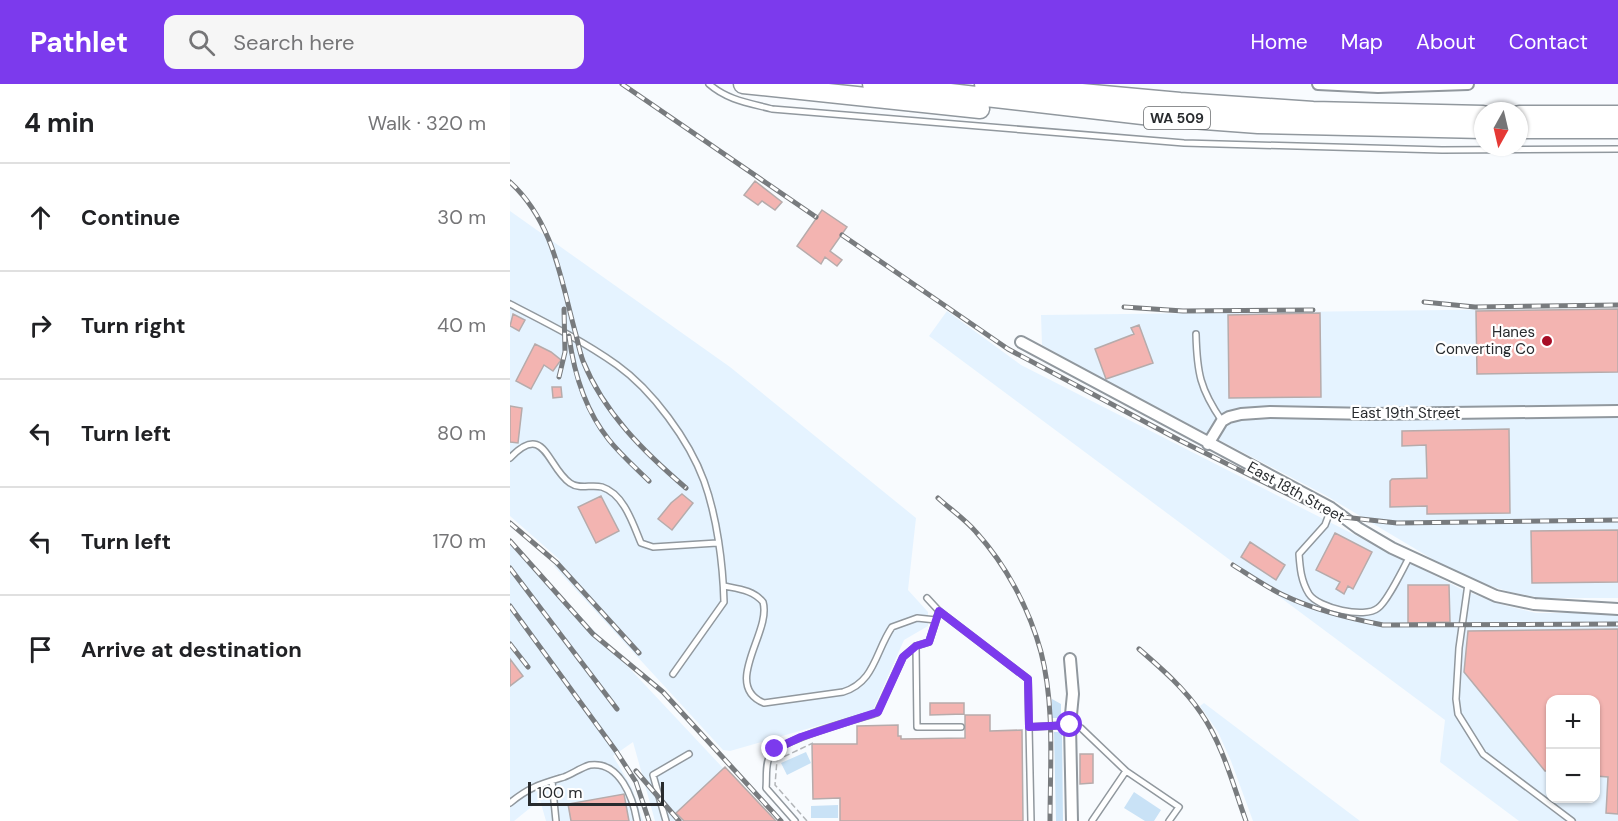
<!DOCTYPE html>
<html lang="en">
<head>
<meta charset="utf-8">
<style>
	:root { --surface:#fff; --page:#f6f6f6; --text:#202124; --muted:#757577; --line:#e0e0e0; --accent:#7c3aed }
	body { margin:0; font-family:"DM Sans",sans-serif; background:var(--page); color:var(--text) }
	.controls { position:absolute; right:18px; bottom:18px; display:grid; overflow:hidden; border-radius:12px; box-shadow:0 2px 4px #0004 }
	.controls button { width:54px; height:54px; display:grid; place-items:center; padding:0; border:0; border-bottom:2px solid var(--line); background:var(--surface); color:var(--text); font:30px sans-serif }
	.compass { position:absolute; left:964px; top:18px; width:54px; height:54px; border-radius:50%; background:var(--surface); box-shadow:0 2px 4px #0004; rotate:188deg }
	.scale { position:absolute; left:18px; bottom:15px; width:136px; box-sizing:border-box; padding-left:6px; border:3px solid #282b2e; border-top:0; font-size:16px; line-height:21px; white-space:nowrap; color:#282b2e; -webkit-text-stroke:4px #fff; paint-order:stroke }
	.stop { position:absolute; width:18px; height:18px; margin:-14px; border:4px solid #7c3aed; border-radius:50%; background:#fff }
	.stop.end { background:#7c3aed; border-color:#fff; box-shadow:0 2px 6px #0008 }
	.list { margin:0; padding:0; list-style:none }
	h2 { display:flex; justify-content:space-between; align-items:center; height:78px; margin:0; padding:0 24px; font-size:26px }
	h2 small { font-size:20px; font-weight:400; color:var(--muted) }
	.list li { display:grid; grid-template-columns:39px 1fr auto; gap:18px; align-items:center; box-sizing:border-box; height:108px; padding:0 24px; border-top:2px solid var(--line) }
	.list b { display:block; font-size:22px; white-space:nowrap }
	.list em { font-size:20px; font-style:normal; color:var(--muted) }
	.icon { flex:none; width:33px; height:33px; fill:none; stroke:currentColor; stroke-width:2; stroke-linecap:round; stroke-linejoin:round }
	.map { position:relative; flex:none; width:1108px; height:737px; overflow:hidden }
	header { display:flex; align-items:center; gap:36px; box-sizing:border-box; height:84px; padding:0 30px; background:var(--accent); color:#fff }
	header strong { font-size:28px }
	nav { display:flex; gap:33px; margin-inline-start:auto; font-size:21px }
	.search { width:420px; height:54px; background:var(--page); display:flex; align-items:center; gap:15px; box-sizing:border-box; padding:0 21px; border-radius:12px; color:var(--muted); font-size:22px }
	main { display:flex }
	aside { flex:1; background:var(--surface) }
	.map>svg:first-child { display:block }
	.built { fill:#e5f3ff; fill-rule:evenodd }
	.green { fill:#c9e2f6 }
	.building { fill:#f3b4b1; stroke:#b6abab; stroke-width:1.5 }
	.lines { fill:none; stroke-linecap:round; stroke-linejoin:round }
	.lane-casing { stroke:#91989e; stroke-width:8 }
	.street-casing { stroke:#91989e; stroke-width:14 }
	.highway-casing { stroke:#91989e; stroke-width:21 }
	.path { stroke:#b2b5b8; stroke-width:1.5; stroke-dasharray:6 3; stroke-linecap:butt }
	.lane { stroke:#fff; stroke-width:5 }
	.street { stroke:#fff; stroke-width:10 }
	.highway { stroke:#fff; stroke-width:18 }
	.rail-casing { stroke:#787b7e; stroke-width:5 }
	.rail { stroke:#fff; stroke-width:3; stroke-dasharray:9; stroke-linecap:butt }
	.route { stroke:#7c3aed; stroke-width:8 }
	.poi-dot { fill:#a70e26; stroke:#fff; stroke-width:2 }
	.labels { text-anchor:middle; stroke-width:4.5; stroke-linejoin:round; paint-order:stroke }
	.shield { fill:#fff; stroke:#686b6d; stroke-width:1.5 }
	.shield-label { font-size:14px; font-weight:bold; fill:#282b2e }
	.poi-label { font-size:15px; fill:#282b2e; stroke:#fff; text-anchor:end }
	.street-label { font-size:15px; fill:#282b2e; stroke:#fff }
</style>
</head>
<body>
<header>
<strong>Pathlet</strong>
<div class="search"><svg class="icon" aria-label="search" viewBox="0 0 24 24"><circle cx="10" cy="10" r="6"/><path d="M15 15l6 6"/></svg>Search here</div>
<nav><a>Home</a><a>Map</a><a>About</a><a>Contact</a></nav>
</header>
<main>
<aside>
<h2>4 min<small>Walk · 320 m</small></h2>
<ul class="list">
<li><svg class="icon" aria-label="ahead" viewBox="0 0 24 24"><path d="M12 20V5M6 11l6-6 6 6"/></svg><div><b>Continue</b></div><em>30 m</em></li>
<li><svg class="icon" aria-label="right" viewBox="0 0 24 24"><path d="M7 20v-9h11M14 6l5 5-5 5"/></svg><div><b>Turn right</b></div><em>40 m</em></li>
<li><svg class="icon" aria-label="left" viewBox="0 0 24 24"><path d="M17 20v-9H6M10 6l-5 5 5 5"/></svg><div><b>Turn left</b></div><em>80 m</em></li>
<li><svg class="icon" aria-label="left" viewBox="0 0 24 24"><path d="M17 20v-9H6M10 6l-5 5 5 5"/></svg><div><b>Turn left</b></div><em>170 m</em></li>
<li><svg class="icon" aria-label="arrive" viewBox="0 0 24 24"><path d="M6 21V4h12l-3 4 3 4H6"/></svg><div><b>Arrive at destination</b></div></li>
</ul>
</aside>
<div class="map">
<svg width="1108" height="737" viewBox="0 0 1108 737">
	<rect width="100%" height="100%" fill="#f8fbfe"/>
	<path class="built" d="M0,127L220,283L406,434L398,506L418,528V542L394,556L363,626L220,667L213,666L44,482L50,476L0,432Z
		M1108,224V514H1031L1000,508L967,498L934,482L815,411L596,297L532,261L531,231Z
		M437,227L511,281L953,506L993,521L1026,529H1108V737H1009L930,678L935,636L419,252ZM1040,616H1086V714H1040Z
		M0,457L213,684L215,683L266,737H145L123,658L103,672L122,704L133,737H36L30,716L4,737H0Z
		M694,619L850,737H743L721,677L708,648L690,622Z"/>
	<path class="green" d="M542,615L551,620V634H542Z
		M544,648H552L553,737H546Z
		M296,668L301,679L277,691L271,679Z
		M624,708L651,726L644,737H635L614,724Z
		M328,721V734H301V722Z"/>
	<path class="building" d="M245,97L272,118L265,126L252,117L248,121L234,111Z
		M312,126L337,143L320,167L332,176L327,182L315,173L311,180L287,162Z
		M1108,225V288L967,290L966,227Z
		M810,229L811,313L719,314L718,231Z
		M3,230L15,236L9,247L0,242Z
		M629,241L643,279L596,295L585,265L624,250L621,244Z
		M25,260L41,268L51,276L43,287L34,281L21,305L6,297Z
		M42,303H51L52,313L43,314Z
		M0,322L12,324L8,359L0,358Z
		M999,345L1000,429L917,430V422L880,423V397L882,395L917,394L916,361L892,362V347Z
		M172,410L183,419L162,446L148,435L161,419Z
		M91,412L109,447L86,459L68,423Z
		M1108,446V498L1022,499L1021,447Z
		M825,449L862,468L843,505L838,502L834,510L826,505L830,498L806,486Z
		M740,458L775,481L766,496L731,473Z
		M898,501H939L940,538L898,539Z
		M1108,545V730L1096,729L1098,693L1086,692V615H1041V687H1035L954,588L958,547Z
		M0,575L13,592L0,602Z
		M420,619H454V630L420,631Z
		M455,631H480V647L512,646L513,737H330V714L303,715L302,660H347V642L388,641V652H391V655L455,654Z
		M570,670H583V699L570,700Z
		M215,683L266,737H174L166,729Z
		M114,710L119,737H61L58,720Z"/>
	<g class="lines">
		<defs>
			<path id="lane" d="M199,0C217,16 239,19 262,25L674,59L932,66L1108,65
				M0,220C37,239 73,257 107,281C142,306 179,356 194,397C207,433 213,480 214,518L163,590
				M686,250C687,289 690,305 712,337
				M0,374C35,337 37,383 60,399C70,406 81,400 92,403C114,410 123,440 131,459L143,463L207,459
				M821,425L815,441L789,470C790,484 791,497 799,510C808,524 855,535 868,524C878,517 893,484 900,472
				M958,500L949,564L946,615L948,630L973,670L1062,737
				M214,502C229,505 243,506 253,518C262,548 211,601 254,619L333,608C365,598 365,568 382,543L407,534L426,536
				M417,514L429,527L518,595L521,737
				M406,562L407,643H451
				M519,643L560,641L571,644L616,687
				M42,697L46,737
				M0,719C19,703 31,700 54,693C62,690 72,683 80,681C110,677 123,714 127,737
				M156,737L143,691L179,670
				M285,737L256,704C257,695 255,679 260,672C268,656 348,635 367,629L393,573L406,562L419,558L429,527
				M582,737L616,687L669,723L659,737"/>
			<path id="street" d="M808,0L868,3L958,0
				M511,258L821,424L848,444L882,464L986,512L1024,520L1108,525
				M698,360L712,337L719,333L731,330L760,328L862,330L1108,327
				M560,575L563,610L560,641L562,737"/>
			<path id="highway" d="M233,0L470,25
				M362,0L641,32L748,40L973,45
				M474,0L670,18L803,27L973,31
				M1009,31H1108
				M1009,45H1108"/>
		</defs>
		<use href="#lane" class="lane-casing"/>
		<use href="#street" class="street-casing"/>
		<use href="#highway" class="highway-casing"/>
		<path class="path" d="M297,737L265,701L267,676L303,659"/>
		<use href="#lane" class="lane"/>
		<use href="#street" class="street"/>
		<use href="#highway" class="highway"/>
		<defs>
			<path id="rail" d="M112,0L306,133
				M0,98C44,138 51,197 66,251C68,259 70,269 73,277C94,329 134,368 176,404
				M332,151L498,265L671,357L810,426L833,433L887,439L1108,436
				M914,218L965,223L1108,221
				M614,223L673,227L803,226
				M59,252C64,290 75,326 99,356C111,371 126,384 139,397
				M49,293L55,268L54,225
				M428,414C440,425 455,435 466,448C496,481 519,524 531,568C545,622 540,682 540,737
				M0,439L47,479L129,569
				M0,457L83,550L153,608L271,737
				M723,481C739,491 755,502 771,510C804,526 838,534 873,541L1108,540
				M0,484L107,625
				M0,522L106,667L126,698L139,737
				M0,560L18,583
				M629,565C652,585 674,604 691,629C713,661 723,701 736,737
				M126,687L169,737"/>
		</defs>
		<use href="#rail" class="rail-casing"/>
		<use href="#rail" class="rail"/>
	</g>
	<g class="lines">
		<path class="route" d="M265,665L291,653L368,628L393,573L406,562L419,558L429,527L518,595L519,643L560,641"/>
	</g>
	<circle class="poi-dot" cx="1037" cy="257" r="6"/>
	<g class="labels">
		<rect class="shield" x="634" y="23" width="66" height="22" rx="4.5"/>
		<g class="shield-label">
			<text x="667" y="39">WA 509</text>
		</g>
		<g class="poi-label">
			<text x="1025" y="253">Hanes<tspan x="1025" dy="17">Converting Co</tspan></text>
		</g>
		<g class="street-label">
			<text x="896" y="334">East 19th Street</text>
			<text transform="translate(786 408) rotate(29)" y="5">East 18th Street</text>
		</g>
	</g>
</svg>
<div class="controls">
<button>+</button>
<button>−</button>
</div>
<svg class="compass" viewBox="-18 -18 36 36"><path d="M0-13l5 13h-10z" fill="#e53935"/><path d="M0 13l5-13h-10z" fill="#757577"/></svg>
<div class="scale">100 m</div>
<div class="stop" style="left:560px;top:641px"></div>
<div class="stop end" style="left:265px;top:665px"></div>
</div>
</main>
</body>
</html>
